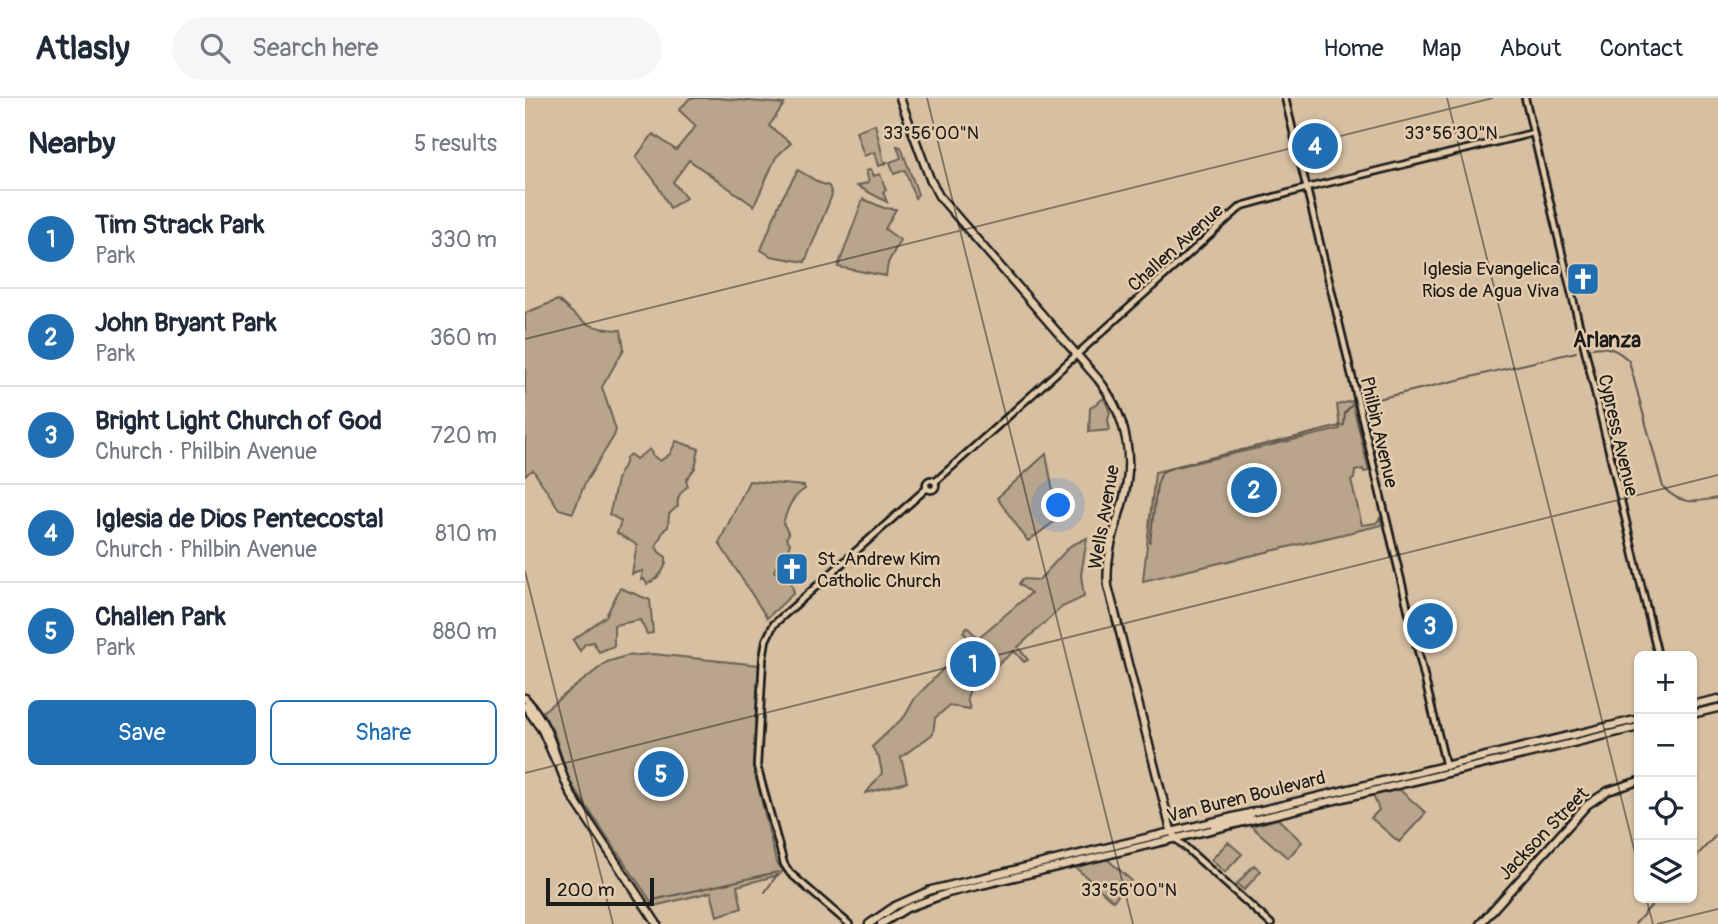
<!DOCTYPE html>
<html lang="en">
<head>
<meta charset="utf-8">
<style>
	:root { --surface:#fff; --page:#f6f6f7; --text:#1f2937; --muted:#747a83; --line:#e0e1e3; --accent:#1f6fb2 }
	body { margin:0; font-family:Pangolin,sans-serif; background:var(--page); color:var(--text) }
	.controls { position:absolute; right:21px; bottom:21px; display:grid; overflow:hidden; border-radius:10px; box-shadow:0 2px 5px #0004 }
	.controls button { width:63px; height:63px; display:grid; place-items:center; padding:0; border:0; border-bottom:2px solid var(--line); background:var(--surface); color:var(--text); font:35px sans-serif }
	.scale { position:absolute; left:21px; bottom:18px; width:108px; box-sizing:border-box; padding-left:7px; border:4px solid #1c1c1c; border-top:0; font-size:19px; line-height:24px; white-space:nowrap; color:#1c1c1c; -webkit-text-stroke:5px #e3cbab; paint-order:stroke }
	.you { position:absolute; left:534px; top:408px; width:24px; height:24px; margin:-18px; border:5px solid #fff; border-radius:50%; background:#1a73e8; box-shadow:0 0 0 10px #1a73e833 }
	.badge { display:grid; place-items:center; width:46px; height:46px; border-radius:50%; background:var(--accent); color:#fff; font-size:23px; font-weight:700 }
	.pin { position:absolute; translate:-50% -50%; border:4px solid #fff; box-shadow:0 2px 7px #0006 }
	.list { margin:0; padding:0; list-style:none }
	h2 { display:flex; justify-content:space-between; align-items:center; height:91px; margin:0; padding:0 28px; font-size:30px }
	h2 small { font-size:23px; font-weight:400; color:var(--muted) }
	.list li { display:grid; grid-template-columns:46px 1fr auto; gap:21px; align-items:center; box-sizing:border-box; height:98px; padding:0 28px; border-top:2px solid var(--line) }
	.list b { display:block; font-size:26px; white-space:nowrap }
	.list p { margin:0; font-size:23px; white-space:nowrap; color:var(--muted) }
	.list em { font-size:23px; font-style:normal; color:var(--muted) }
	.actions { display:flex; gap:14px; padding:21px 28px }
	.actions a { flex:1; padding:16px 0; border:2px solid var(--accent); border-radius:10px; text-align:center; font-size:24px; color:var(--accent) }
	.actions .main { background:var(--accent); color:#fff }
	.icon { flex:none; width:38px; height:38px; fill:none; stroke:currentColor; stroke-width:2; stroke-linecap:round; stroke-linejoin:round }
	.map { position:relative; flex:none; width:1193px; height:826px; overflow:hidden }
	header { display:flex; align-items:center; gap:42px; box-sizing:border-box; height:98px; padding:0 35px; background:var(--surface); border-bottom:2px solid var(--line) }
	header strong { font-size:33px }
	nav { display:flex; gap:38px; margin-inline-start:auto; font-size:24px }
	.search { width:490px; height:63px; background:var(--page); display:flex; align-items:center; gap:18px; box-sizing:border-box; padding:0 24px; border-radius:38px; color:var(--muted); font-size:26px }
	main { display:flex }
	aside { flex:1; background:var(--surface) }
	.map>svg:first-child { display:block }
	.green { fill:#b8a58c; stroke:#6a6054; stroke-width:2 }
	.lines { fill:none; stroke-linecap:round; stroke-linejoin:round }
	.stream { stroke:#5f574d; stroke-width:2 }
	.minor-casing { stroke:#1c1c1c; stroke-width:10 }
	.major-casing { stroke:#1c1c1c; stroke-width:11 }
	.minor { stroke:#e3cbab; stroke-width:4.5 }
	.major { stroke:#e3cbab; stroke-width:6 }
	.ticks { fill:none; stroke:#1c1c1c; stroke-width:2; stroke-opacity:0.45 }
	.labels { text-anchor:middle; stroke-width:5; stroke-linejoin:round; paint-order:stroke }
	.street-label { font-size:19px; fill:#1c1c1c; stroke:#e3cbab }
	.poi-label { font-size:19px; fill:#1c1c1c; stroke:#e3cbab; text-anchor:end }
	.neighbourhood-label { font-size:21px; font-weight:bold; fill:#1c1c1c; stroke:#e3cbab }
	.ticks-label { font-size:18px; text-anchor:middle; fill:#1c1c1c; stroke:#e3cbab; stroke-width:5; stroke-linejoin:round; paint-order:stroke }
</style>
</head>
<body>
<header>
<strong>Atlasly</strong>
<div class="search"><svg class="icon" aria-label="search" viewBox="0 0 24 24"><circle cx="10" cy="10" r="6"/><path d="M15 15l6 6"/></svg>Search here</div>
<nav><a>Home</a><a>Map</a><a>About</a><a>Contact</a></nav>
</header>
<main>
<aside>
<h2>Nearby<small>5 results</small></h2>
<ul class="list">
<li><span class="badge">1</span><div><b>Tim Strack Park</b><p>Park</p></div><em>330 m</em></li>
<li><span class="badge">2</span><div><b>John Bryant Park</b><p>Park</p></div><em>360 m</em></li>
<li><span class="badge">3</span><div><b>Bright Light Church of God</b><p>Church · Philbin Avenue</p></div><em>720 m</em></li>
<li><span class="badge">4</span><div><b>Iglesia de Dios Pentecostal</b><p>Church · Philbin Avenue</p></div><em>810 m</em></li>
<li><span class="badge">5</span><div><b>Challen Park</b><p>Park</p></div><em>880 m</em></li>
</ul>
<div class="actions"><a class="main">Save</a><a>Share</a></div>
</aside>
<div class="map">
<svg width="1193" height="826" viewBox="0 0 1193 826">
	<rect width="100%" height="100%" fill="#d7c0a2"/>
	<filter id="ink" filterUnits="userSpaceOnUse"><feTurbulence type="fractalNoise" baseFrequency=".0143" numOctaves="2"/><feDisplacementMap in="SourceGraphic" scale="14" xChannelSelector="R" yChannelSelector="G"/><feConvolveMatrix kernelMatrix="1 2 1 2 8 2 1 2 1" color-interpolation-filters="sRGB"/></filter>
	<g filter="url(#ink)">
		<path class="green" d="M165,0H193L259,6L244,28L266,45L251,59L229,108L164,62L148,84L161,100L145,110L130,83L111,59L128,36L151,52L171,28L154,12Z
			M350,26L359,64H363L354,68L350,54L339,58L331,33Z
			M372,48L376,49L393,96L390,100L380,72L369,76L365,64L376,60Z
			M346,71L349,78L355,76L361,92L358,94L362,104L332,88L344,84L341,73Z
			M273,72L295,85L304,88L307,97L280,164L246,158L236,152L255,104Z
			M338,101L359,110L371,111L360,131L375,142L363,165L361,178L313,169Z
			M33,202C58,224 61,231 96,232L99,251L77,289L91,332L89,338L60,385L48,415L34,411L8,372L0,377V215Z
			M579,300L585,314L583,322L585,332L564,334L565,310Z
			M827,303L844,373L839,374L838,371L830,373L829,381L826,382L837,427L851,425L855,420L857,427L618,483L630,374L815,331L812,307Z
			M151,343L174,351L170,370L161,382L163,388C156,393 151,399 153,408L144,416L143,429L139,432L131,448L134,454L141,459C142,471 133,481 122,486L119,481L116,482L118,473L107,476L112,447L92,435L96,423L84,416C88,405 89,394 92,382C94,373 100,370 101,360L105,356L111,361L125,351L127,357L135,363L145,356Z
			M521,356L533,421L503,443L472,400Z
			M224,383L279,388L280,391C266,400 263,410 258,425L264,436L261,440L265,445L263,453L272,457L268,461L261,459L252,467L249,473L255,478L265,480L269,495L242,520L194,445Z
			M562,440L556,477L559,499L537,509L493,549L503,562L499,564L489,553L446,590L442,599L445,611L424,608L410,620L408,636L376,659L382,684L341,695L357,675L354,660L347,649L380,618L390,600L420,569L447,545L438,534L442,529L453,540L506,495L494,486L497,481L514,482L545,448Z
			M95,490L125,502L128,535L122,536L115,522L89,527V548L74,554L68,544L60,546L55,553L48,542L81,518Z
			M128,556L234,567L228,667L251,763L258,773L254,777L212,788L217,810L192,818L186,794L129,808L45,684L29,635L17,614L82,564L101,558Z
			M874,691L901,715L874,744L846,720L854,712L848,697Z
			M753,721L777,744L763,760L726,728Z
			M703,744L717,756L700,774L686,762Z
			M582,761L606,782L588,803L549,768Z
			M729,767L736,773L719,792L712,786Z"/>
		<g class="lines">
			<path class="stream" d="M1067,250C1083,247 1093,252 1104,263L1138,389C1156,408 1169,404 1193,400
				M840,304L1051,254
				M747,345L819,327L820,315L827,307
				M625,444L632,387L637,374L648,369L745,345
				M1167,763L1193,735
				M240,794L252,777
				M128,802L253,774
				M1110,826L1133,800"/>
			<defs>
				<path id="minor" d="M760,0L921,669
					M1000,0L1133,558
					M401 387a5 5 0 1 1 10 0a5 5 0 1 1-10 0Z
					M410,384L717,108L782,90L1008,35
					M651,741L746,826
					M324,826L265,775L259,766L232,668L238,561L241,542L249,526L402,390"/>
				<path id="major" d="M375,0L405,81L414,98L573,281C601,317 610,359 598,403C590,432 580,458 583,488L646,732L651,741
					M0,600C31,635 27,660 47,698L132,826
					M1167,607L1193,601
					M0,608L17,632L31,664
					M1167,616L1193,610
					M689,729C701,720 719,723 730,713
					M344,826L370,808L406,792L1114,621
					M356,826L382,810L423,795L1114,629
					M955,826L1062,707L1083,693L1114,683"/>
			</defs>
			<use href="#minor" class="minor-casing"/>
			<use href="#major" class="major-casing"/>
			<use href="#minor" class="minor"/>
			<use href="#major" class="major"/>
		</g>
	</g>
	<path class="ticks" d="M402,0L608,826M922,0L1114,771M0,241L968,0M0,473L88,826M0,675L1193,377M1121,800L1128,826M1132,826L1193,811"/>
	<defs>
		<symbol id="church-square" viewBox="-11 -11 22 22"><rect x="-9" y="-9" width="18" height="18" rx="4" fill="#1f6fb2" stroke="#e3cbab"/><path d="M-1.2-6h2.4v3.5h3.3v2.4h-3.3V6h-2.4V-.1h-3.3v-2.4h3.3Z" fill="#fff"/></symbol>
	</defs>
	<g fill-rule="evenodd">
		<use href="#church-square" x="1039" y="162" width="38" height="38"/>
		<use href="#church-square" x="248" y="452" width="38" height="38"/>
	</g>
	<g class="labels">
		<g class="street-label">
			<text transform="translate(650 149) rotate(-42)" y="7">Challen Avenue</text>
			<text transform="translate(855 334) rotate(77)" y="7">Philbin Avenue</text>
			<text transform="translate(1094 337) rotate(77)" y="7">Cypress Avenue</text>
			<text transform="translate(578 419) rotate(-80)" y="7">Wells Avenue</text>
			<text transform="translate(721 698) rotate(-14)" y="7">Van Buren Boulevard</text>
			<text transform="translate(1018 735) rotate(-46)" y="7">Jackson Street</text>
		</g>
		<g class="poi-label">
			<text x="1034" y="177">Iglesia Evangelica<tspan x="1034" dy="22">Rios de Agua Viva</tspan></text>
			<text x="292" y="467" text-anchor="start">St. Andrew Kim<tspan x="292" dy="22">Catholic Church</tspan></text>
		</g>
		<g class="neighbourhood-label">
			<text x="1082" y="249">Arlanza</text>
		</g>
	</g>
	<g class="ticks-label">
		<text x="406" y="41">33°56'00"N</text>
		<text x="926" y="41">33°56'30"N</text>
		<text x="604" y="798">33°56'00"N</text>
	</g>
</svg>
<div class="controls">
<button>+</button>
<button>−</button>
<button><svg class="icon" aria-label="locate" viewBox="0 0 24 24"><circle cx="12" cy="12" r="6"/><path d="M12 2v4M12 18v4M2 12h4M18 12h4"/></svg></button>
<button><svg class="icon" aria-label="layers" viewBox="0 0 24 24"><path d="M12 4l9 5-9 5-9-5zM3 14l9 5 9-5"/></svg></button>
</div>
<div class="scale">200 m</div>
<div class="you"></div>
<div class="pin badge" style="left:448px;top:566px">1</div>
<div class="pin badge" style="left:729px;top:392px">2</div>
<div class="pin badge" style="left:905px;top:528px">3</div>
<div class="pin badge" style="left:790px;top:48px">4</div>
<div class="pin badge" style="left:136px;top:676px">5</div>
</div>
</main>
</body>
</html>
